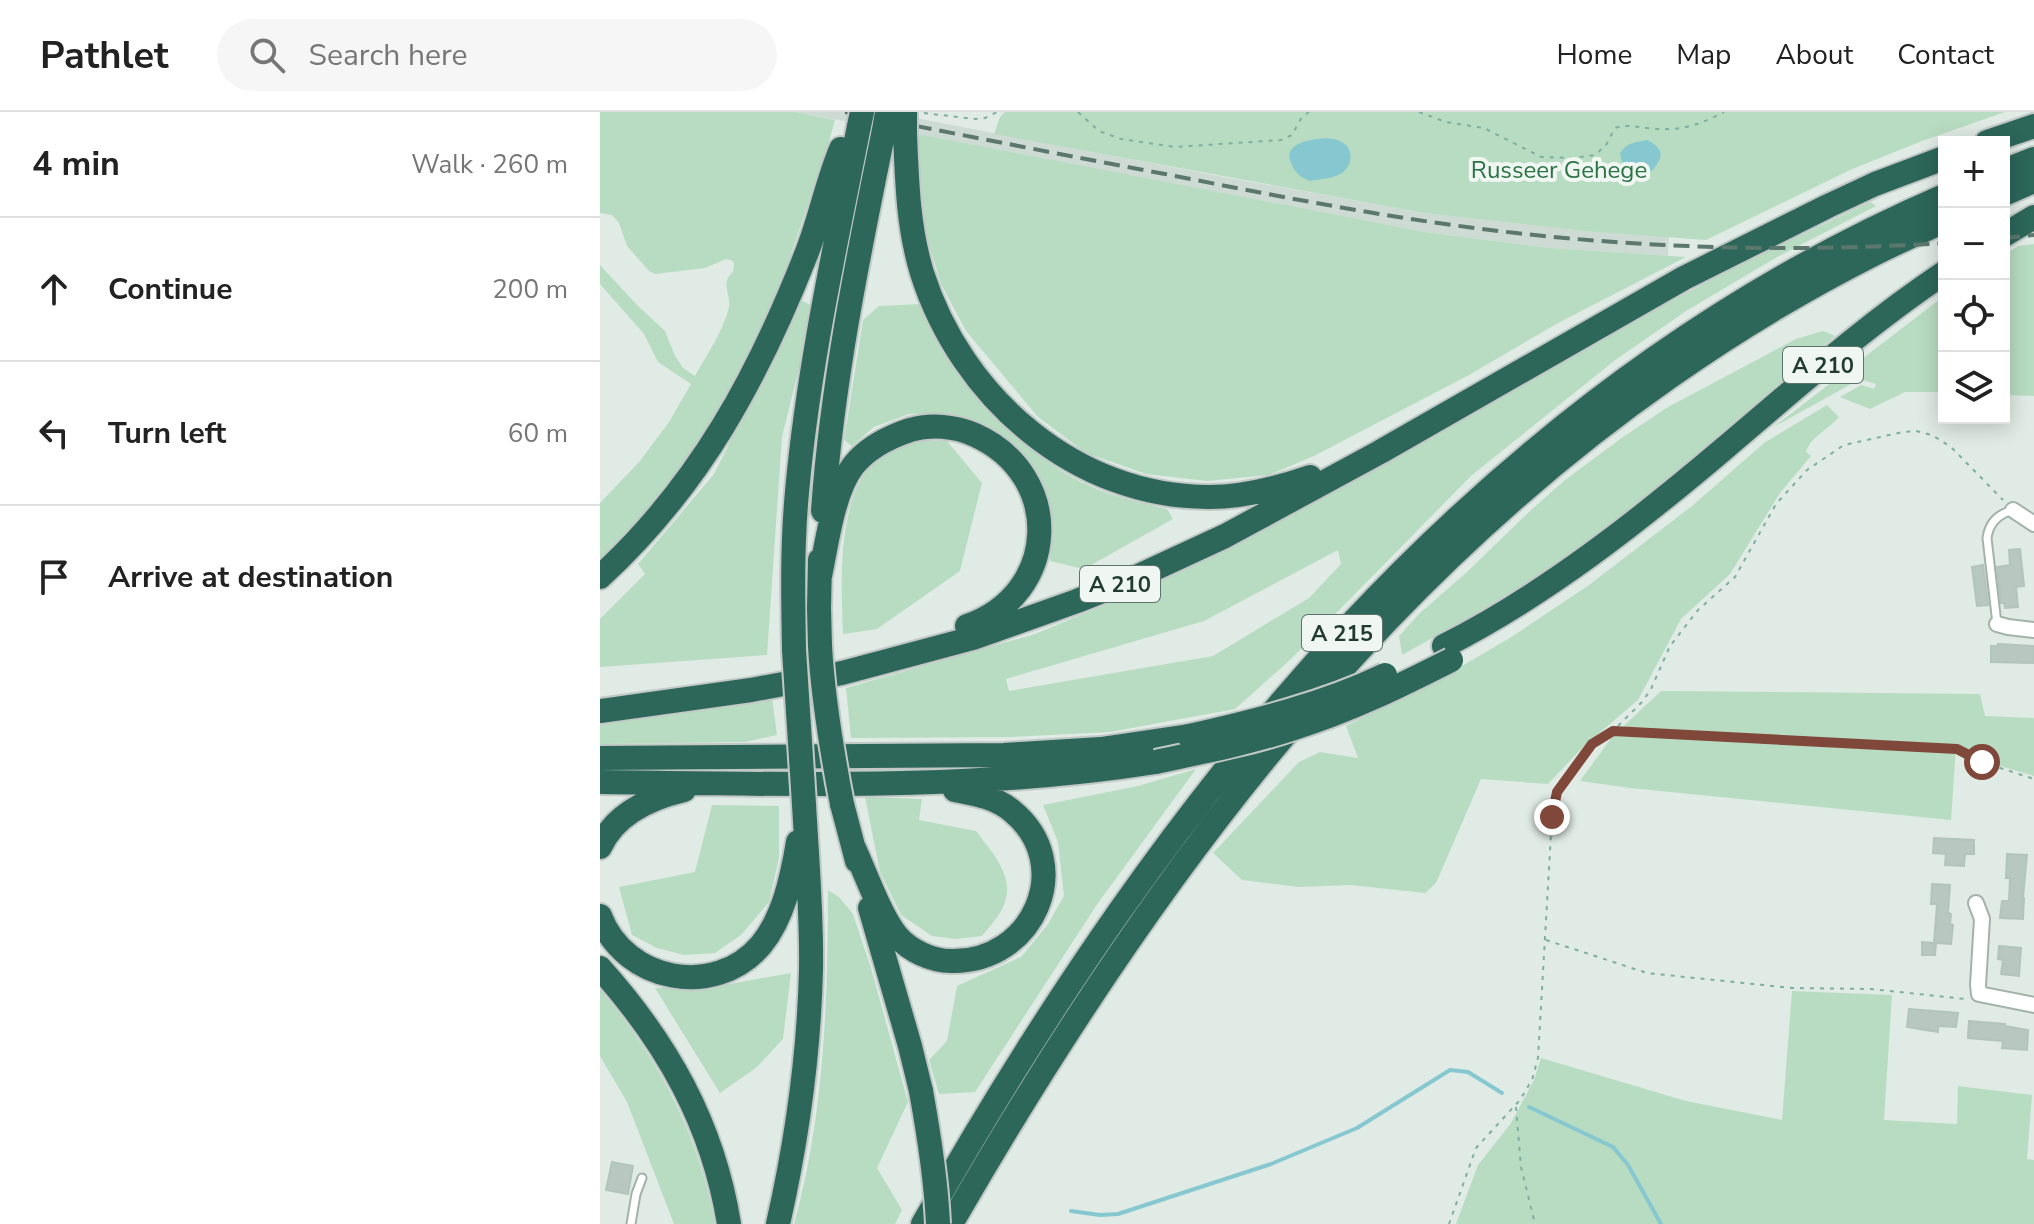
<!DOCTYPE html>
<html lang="en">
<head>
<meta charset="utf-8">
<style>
	:root { --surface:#fff; --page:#f6f6f6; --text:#222; --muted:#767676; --line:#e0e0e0 }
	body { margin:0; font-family:"Nunito Sans",sans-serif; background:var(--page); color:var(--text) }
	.controls { position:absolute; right:24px; top:24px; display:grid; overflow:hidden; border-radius:0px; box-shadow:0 4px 20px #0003 }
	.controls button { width:72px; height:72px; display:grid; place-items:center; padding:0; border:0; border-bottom:2px solid var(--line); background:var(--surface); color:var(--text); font:40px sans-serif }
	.stop { position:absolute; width:24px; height:24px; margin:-18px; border:6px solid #80483a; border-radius:50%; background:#fff }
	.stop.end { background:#80483a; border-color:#fff; box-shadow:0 2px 8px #0008 }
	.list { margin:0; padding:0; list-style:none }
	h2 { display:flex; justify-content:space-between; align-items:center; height:104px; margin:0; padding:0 32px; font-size:34px }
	h2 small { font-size:26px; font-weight:400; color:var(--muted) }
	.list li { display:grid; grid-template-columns:52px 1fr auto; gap:24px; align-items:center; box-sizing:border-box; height:144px; padding:0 32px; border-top:2px solid var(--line) }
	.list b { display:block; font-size:30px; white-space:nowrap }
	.list em { font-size:26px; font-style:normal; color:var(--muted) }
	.icon { flex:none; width:44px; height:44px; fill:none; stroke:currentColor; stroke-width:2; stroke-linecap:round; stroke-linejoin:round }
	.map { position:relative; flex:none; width:1434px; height:1112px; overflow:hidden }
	header { display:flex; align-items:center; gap:48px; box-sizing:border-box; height:112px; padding:0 40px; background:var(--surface); border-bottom:2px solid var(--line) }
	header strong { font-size:38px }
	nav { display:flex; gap:44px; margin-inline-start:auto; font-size:28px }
	.search { width:560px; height:72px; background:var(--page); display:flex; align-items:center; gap:20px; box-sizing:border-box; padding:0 28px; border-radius:44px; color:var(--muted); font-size:30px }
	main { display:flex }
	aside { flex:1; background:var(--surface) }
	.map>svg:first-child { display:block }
	.built { fill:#cedbd4 }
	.green { fill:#b8dcc1; fill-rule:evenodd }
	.water { fill:#87c8d0 }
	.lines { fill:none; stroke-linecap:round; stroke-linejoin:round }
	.stream { stroke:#87c8d0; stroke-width:4 }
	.building { fill:#b8c8c1; stroke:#b2c4bc; stroke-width:2 }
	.service-casing { stroke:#a3b3ac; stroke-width:11 }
	.minor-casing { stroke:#a3b3ac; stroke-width:18 }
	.motorway-casing { stroke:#c1c8c6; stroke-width:28 }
	.path { stroke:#80ae9e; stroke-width:2; stroke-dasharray:4 6; stroke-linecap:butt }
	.service { stroke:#fff; stroke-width:7 }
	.minor { stroke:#fff; stroke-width:14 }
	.motorway { stroke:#2c6759; stroke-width:24 }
	.rail { stroke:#5b776e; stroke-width:4; stroke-dasharray:16 8; stroke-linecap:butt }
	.motorway-bridge-casing { stroke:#c1c8c6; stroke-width:28; stroke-linecap:butt }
	.motorway-bridge { stroke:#2c6759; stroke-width:24 }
	.route { stroke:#80483a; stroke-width:10 }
	.labels { text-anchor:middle; stroke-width:8; stroke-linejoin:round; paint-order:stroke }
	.shield { fill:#f0f7f3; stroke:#5f736d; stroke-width:2 }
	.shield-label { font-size:22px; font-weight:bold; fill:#213b33 }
	.park-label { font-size:24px; fill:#2b7244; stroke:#f0f7f3 }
</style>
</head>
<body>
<header>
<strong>Pathlet</strong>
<div class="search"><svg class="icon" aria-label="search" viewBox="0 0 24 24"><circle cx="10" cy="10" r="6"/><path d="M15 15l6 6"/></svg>Search here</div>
<nav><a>Home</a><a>Map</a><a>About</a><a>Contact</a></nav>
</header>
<main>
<aside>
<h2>4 min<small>Walk · 260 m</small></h2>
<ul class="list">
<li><svg class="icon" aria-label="ahead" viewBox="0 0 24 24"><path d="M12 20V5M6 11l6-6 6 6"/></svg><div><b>Continue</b></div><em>200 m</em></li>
<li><svg class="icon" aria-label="left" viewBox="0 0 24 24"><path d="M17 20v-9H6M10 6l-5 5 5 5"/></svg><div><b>Turn left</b></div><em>60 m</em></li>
<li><svg class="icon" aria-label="arrive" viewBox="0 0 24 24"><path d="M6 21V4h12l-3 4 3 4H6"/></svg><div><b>Arrive at destination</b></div></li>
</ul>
</aside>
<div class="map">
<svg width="1434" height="1112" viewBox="0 0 1434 1112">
	<rect width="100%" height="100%" fill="#e0ebe5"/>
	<path class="built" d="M196,0H284L618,64L824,101L983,119L1069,124L1068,144L950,136L825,120Z"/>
	<path class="green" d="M0,0H196L235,8L228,33L178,180L142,260L121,296L60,385L0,447V391L39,350L69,310L91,272L58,250L44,222L0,172V153L37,193L65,219L75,244L83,256L95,264C107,242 123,220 129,195C131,182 120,171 133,160L134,151L131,148L126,147L105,156L55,162L49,159L27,134L19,111L12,103L0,101Z
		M405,0H1405L1322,29L1250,58L1106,128L983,119L824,101L394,22L400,5Z
		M317,22L825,120L950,136L1086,145L958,211L869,263L714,344L669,363L607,369L546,362L486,341L438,305L366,219L341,172L325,119Z
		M1270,90L1276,94L1179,144L1086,199L1014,249L872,363L691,547L635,597L510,620L413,625L251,626L246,576L435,522L538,479L790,347L1064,193L1147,149ZM738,438L741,452L709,486L613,544L409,579L406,567L604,509Z
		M1434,132V284L1404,283V143L1418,134Z
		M1344,184V280H1305L1270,297L1240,285L1261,273L1274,277L1276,272L1260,267L1172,316Z
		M201,188L214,195L182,325L167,543L0,555V507L45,462L38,452L114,362Z
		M320,192C333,213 344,236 358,256C392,303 436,350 490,374C514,385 542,391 567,397L573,407L484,457L450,449L452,407L440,370L408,329L372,308L343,301L309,302L274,315L252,334L244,328L263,208L279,194Z
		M1223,219L1235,224C1156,291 1078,361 995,423C935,469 868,506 802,543L799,524L820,501L867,460L930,399L965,368L1023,325L1068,295L1196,227Z
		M1227,293L1239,305C1228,318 1211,324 1206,340L1211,344L1180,381L1130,462L1081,507L1038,588L983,635L948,672L881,667L836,771L825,781L751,773L699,775L642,768L613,741L699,650L720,640L758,646L746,614L838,568L913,524L989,473L1092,394L1164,331Z
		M315,329H347L382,371L360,459L277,517L243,522C241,469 235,372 286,340C294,335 306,333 315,329Z
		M1061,579L1380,582L1385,604L1434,606V664L1390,651L1356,635L1351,708L1030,676L980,669L1012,625Z
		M172,586L177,623L145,630L0,632V607Z
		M596,657L498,791L375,980L339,982L329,948L347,929L357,874L421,845L448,812L464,784L458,730L443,693L538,674Z
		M265,685L322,687L319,708L376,719C394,743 419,768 401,799C396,808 388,816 382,824L355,827L332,824L301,803L280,760Z
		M112,693L179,694V746L169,790L141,823L115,841L84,843L57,836L32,823L19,775L95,760Z
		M228,778L239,785L253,802L271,856L308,990L277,1056L302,1098L295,1112H194C224,1005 228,888 228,778Z
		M191,861L183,927L157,955L120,981L55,876L113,875Z
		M0,877C58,946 99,1022 115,1112H74L27,990L0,944Z
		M1192,879L1292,883L1284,1008L1357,1012L1358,974L1432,983L1427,1047L1434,1048V1112H856L878,1053L911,1011L934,968L941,946L1086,989L1182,1008Z"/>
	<path class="water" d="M727,26C734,27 741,28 746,33C754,41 751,55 742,61C733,67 719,67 710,69C700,65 695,61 691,51C682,30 714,27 727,26Z
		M1047,28C1069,39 1061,49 1048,63L1040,64L1022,50L1020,41C1026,31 1036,30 1047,28Z"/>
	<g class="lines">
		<path class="stream" d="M929,995L1013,1035L1028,1053L1061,1112
			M471,1099L500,1103L518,1102L671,1052L757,1016L850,958L868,960L902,981"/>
	</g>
	<path class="building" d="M1420,437L1424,474L1416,475L1418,495L1405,496L1404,491H1401L1397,455L1410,453L1409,438Z
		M1383,453L1388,493L1377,494L1372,455Z
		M1398,532L1434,534V551L1391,550V534H1398Z
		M1334,726L1374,728V742H1365L1364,754L1345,753L1346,742L1333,741Z
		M1407,742L1427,743L1423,785L1424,786L1423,807L1400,806L1402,789H1409L1410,766H1406Z
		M1332,772L1350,773L1348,801L1351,802L1350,812L1353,813L1351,832L1336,831L1335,843H1322V830L1334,831L1337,792H1331Z
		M1399,834L1421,836L1419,864L1401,862L1403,848L1398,847Z
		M1309,897L1358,901L1356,915L1338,914V920L1307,915Z
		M1369,909L1405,912V914L1428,918L1427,938L1402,936L1403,929L1368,926Z
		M12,1050L33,1054L28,1082L6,1078Z"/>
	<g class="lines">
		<defs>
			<path id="service" d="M1397,512L1387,426C1389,411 1398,402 1413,398
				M31,1112L36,1082L42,1066"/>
			<path id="minor" d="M1413,398L1434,412
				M1397,512L1408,515L1434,518
				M1376,791L1382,807L1378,873L1379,882L1434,893"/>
			<path id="motorway" d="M305,22C307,70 308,115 322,161C361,285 476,386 610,385C645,385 678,376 710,365
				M1387,30L1434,14
				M1404,59L1434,47
				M1404,82L1434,69
				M1404,123L1434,105
				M223,399C232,271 258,145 284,18
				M220,464C227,431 233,380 253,354C267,336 289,325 310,318C331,312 355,314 375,323C464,363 460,482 367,514
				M0,465C100,373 158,265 207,140C220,107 227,70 241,37
				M220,534L219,496L220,448
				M844,534C945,483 1040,408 1126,335C1197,275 1266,213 1344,161
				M194,538C193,485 192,433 197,380C208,257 235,135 259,14
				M0,599L151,578L242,561L373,526L477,489L530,468L625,424L780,340L1084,166L1228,94L1275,72L1344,46
				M0,646L404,643L501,637L589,624
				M0,670C185,672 373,679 556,650
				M242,692L257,749
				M0,735C15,702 50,686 84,678
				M254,736C265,760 281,805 297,824C310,839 332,849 351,849C434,851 477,752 412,699C395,685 375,682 355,678
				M270,796L310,934L321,979
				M0,804C25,870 115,887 161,833C184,805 192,765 198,730
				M0,856C67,931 113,1012 129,1112
				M178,1112C197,1028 209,944 211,857C212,802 207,747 204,692
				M323,1112C567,683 879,285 1344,84
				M351,1112C537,789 759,482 1068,266C1133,220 1201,179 1272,143C1296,131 1320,120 1344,109"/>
		</defs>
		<use href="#service" class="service-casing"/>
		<use href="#minor" class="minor-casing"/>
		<use href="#motorway" class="motorway-casing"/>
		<path class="path" d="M478,0L499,19L521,27L575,35L681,28L692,23L702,5L709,0
			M819,0L846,10L884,16L941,45L973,46L995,43L1006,33L1015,16C1027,12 1035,15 1047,16C1077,20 1098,14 1124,0
			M324,1L375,7L385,6L397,0
			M1014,620L1357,637L1382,650L1434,667
			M946,828L1047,861L1192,876L1271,877L1365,887
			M916,995L921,1055L935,1112
			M849,1112L876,1036L920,988L932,968L938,946L952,705L957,680L992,632L1013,619L1042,590L1051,577L1070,534L1098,498L1135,465L1176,392L1207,358L1244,333L1303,320L1316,319L1332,323L1351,335L1403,388"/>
		<use href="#service" class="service"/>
		<use href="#minor" class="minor"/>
		<use href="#motorway" class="motorway"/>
		<path class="rail" d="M245,0C352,21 458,42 565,62C682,85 798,108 916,121C1058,137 1202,140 1344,131
			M1404,126L1434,123"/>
		<defs>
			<path id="motorway-bridge" d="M259,14L262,0
				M284,18L287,0
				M305,22V0
				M220,534C223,588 232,640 242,692
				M194,538L204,692
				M589,624C656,609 724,592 785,563
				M556,650C602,640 649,631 694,616C749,599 800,574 851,548
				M321,979C329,1023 336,1067 338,1112"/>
		</defs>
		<use href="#motorway-bridge" class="motorway-bridge-casing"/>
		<use href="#motorway-bridge" class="motorway-bridge"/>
	</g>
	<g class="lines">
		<path class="route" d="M952,705L957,680L992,632L1013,619L1357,637L1382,650"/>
	</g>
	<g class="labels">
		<g class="shield">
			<rect x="1183" y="235" width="80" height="36" rx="6"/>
			<rect x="480" y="454" width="80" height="36" rx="6"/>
			<rect x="702" y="503" width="80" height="36" rx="6"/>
		</g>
		<g class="shield-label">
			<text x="1223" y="261">A 210</text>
			<text x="520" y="480">A 210</text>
			<text x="742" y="529">A 215</text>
		</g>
		<g class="park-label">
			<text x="959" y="66">Russeer Gehege</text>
		</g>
	</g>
</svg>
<div class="controls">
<button>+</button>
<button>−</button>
<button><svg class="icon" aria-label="locate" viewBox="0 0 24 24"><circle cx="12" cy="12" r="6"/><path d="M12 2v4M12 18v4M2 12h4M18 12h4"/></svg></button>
<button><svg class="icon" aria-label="layers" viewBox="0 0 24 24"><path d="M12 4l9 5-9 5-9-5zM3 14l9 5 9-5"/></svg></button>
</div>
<div class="stop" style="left:1382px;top:650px"></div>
<div class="stop end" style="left:952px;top:705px"></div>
</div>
</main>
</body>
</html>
